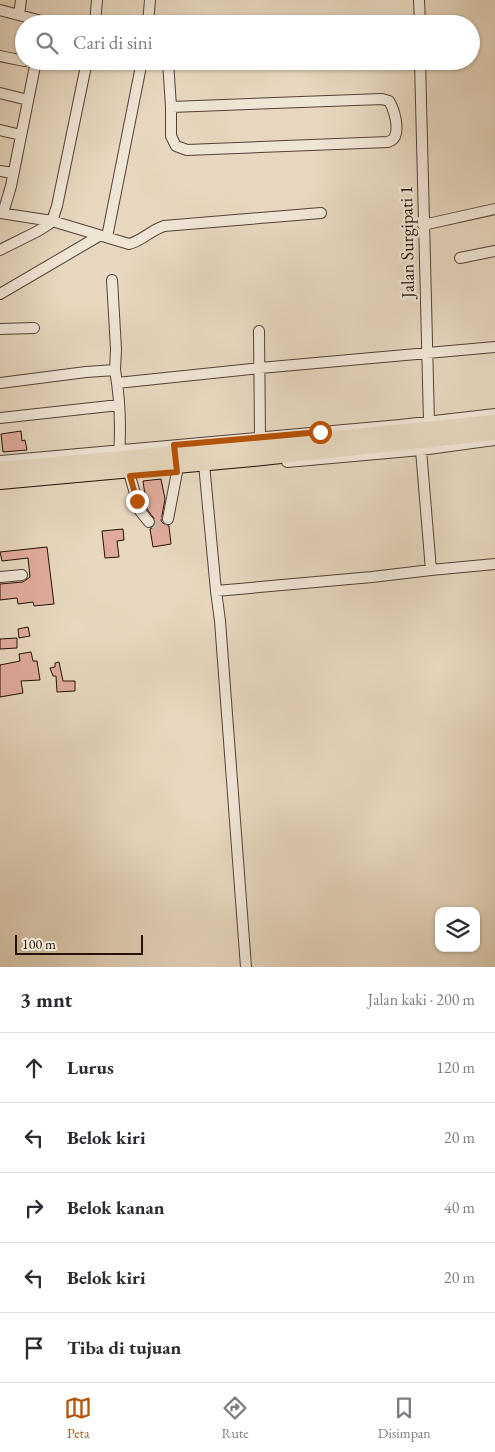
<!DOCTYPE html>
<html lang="id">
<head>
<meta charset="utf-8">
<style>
	:root { --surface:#fff; --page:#f7f7f7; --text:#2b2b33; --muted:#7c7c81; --line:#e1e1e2; --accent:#b45309 }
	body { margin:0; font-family:"EB Garamond",serif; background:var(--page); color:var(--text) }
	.controls { position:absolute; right:15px; bottom:15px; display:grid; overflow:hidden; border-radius:10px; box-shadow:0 1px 4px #0004 }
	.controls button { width:45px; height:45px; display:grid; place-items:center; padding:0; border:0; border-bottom:1px solid var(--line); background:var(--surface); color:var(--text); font:25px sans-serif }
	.scale { position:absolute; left:15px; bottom:12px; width:128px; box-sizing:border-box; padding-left:5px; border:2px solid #261108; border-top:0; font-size:14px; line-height:18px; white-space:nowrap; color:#261108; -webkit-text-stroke:4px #efe5d5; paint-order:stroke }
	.stop { position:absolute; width:15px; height:15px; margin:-11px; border:4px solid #b45309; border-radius:50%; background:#fff }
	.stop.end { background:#b45309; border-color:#fff; box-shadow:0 1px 5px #0008 }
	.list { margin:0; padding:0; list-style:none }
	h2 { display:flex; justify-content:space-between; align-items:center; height:65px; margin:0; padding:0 20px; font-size:21px }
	h2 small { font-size:16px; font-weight:400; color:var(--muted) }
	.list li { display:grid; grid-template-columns:32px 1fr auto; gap:15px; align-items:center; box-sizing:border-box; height:70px; padding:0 20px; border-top:1px solid var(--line) }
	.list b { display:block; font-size:19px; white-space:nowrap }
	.list em { font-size:16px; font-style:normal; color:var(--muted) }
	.icon { flex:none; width:28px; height:28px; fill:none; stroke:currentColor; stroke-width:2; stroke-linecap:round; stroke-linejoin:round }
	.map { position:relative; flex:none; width:495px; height:967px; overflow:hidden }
	.search { position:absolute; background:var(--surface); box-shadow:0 1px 4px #0004; left:15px; right:15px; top:15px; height:55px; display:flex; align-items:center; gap:12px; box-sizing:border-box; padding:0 18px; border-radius:28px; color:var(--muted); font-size:19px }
	.sheet { height:415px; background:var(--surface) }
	nav { display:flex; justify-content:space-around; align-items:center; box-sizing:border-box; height:70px; border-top:1px solid var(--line); background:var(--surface); font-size:14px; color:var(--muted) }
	nav a { display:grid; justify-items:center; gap:2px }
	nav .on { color:var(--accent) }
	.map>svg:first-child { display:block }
	.building { fill:#e0ab9b; stroke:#261108 }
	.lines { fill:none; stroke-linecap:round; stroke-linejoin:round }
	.minor-tunnel { stroke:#c9b9a3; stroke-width:10; stroke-dasharray:10 5; stroke-linecap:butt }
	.minor-casing { stroke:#564236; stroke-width:12 }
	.highway-casing { stroke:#261108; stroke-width:16 }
	.minor { stroke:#efe5d5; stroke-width:10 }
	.highway { stroke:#e6d7be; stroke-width:14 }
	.route { stroke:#b45309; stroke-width:6 }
	.labels { text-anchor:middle; stroke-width:5; stroke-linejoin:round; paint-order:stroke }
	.street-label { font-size:18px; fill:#261108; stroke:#efe5d5 }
</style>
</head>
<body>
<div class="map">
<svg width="495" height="967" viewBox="0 0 495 967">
	<rect width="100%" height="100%" fill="#e6d7be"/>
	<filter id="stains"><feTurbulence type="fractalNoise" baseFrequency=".004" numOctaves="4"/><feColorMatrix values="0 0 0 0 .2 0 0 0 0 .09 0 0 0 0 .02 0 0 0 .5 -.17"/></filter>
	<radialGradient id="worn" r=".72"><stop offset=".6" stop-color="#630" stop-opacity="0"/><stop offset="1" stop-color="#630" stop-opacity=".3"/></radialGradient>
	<path class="building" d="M21,431L22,441L25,440L27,450L3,452L1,434Z
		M161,479L165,499L161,521L164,524L169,526L171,544L153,547L150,529L154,527L156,521L147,509L143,481Z
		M123,529L124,540L117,541L119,557L105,558L102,531Z
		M47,547L54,604L34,606L33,602L18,604L17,598L0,600V584L23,582L30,577L28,558L2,561L0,552Z
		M28,627L30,636L19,638L18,629Z
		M17,638V648L0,649V639Z
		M31,652L33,661H37L40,680L21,681L23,693L0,697V665L20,661L19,654Z
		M59,662L63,681H75V691L57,692L56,676H53L50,668L55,667V663Z"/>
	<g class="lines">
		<path class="minor-tunnel" d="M149,522C156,526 161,524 168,519"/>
		<defs>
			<path id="minor" d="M419,0L420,24
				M0,10L53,24
				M19,15L21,0
				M95,24L97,0
				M148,24L150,0
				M0,56L24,61
				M168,61L171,107V136L176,146L187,150L388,142C390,141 393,140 394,138C400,129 394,109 389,101L382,99L171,107
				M420,61L429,422
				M0,93L28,100
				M0,130L21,135
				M0,171L13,173
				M0,213L52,221L129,244C142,241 151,230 164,226L321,213
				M3,213L11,186L36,61
				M423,225L495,209
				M107,237L142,61
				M0,250L38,231L49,224L52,221L57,206L87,61
				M460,258L495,251
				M112,280L116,349L115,370
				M0,294L99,236
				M0,329L34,328
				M259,331L260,437
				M0,383L86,372L115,370C120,398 121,427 119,455
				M117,383L260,368L495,347
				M0,418L119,405
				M421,450L431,570L495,564
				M0,461L400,425L495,414
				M287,462L421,450L495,440
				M204,464L216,591L372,577L431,570
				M128,465L130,476L140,511L149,522
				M168,519L177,472L176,461
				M0,577L22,575
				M216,591L220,621L246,967"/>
			<path id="highway" d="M0,469L255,446L495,422
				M0,482L253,459L495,433"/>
		</defs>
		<use href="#minor" class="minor-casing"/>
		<use href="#highway" class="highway-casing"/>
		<use href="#minor" class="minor"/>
		<use href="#highway" class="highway"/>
	</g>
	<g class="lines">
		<path class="route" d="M137,501L130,476L177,472L174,445L320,432"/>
	</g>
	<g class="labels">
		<g class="street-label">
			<text transform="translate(407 242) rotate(-91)" y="6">Jalan Surgipati 1</text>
		</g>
	</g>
	<rect width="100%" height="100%" filter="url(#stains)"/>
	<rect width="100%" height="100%" fill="url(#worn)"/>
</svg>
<div class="controls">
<button><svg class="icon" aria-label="layers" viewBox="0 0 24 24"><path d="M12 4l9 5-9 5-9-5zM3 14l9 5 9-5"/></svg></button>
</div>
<div class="scale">100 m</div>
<div class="stop" style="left:320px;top:432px"></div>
<div class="stop end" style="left:137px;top:501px"></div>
<div class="search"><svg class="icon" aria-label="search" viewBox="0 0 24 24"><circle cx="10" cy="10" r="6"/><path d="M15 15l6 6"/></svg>Cari di sini</div>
</div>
<section class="sheet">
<h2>3 mnt<small>Jalan kaki · 200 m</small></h2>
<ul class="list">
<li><svg class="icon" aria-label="ahead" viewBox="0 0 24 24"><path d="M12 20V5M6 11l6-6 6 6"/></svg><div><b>Lurus</b></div><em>120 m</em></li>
<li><svg class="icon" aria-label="left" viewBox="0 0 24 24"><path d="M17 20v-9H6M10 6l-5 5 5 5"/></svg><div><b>Belok kiri</b></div><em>20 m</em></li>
<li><svg class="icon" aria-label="right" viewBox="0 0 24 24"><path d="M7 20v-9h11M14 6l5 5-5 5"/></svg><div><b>Belok kanan</b></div><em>40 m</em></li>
<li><svg class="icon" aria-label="left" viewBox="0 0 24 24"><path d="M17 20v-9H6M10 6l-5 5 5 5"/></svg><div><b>Belok kiri</b></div><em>20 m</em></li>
<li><svg class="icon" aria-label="arrive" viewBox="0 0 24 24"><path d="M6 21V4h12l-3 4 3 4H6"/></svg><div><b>Tiba di tujuan</b></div></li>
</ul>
</section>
<nav>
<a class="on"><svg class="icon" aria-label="map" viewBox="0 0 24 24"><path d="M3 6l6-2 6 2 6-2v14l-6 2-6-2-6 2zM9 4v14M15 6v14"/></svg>Peta</a>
<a><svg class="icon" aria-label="directions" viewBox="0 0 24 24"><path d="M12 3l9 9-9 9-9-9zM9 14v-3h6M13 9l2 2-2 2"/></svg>Rute</a>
<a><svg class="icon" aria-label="saved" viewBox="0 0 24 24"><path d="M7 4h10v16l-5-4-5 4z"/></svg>Disimpan</a>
</nav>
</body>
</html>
